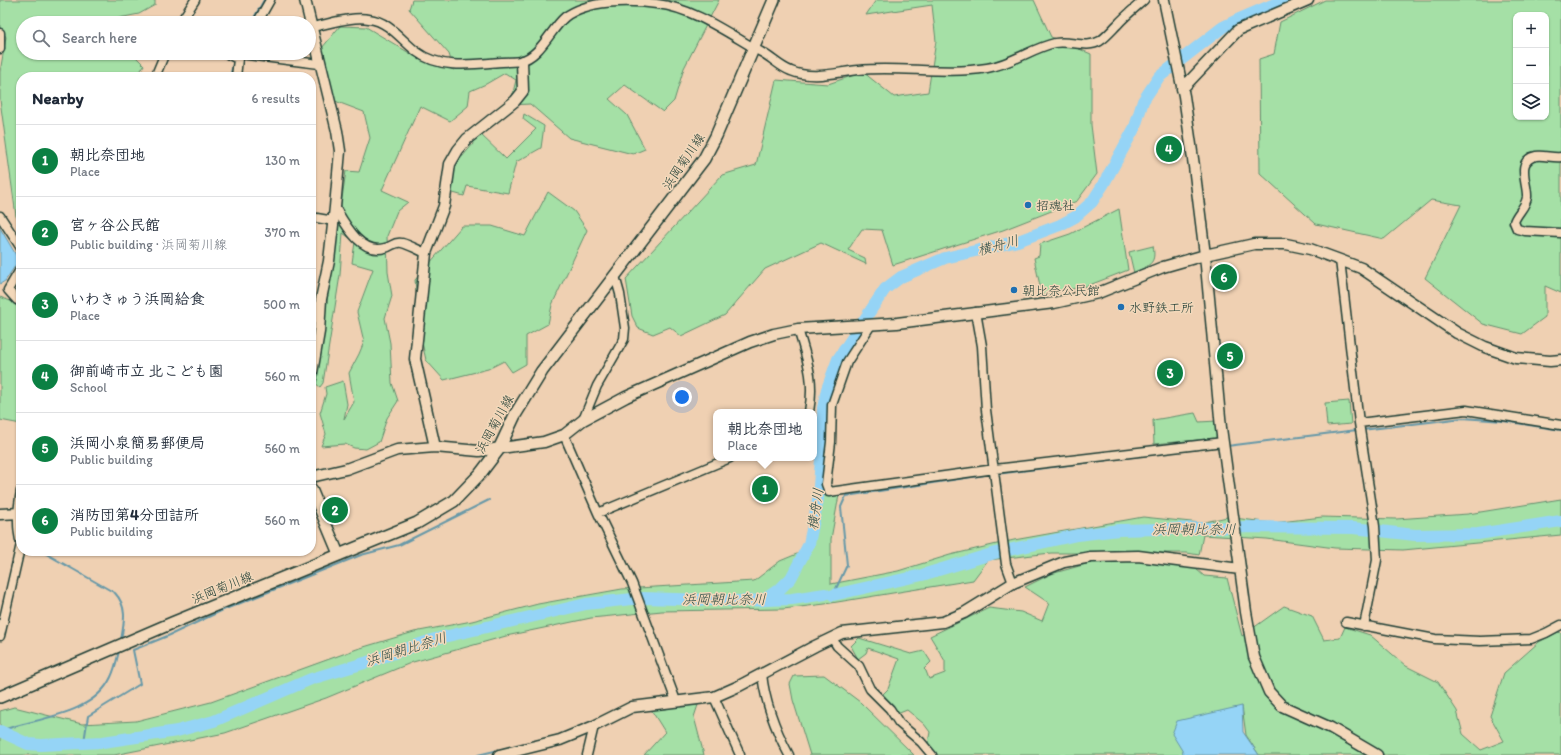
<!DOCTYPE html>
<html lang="en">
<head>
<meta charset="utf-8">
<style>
	:root { --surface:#fff; --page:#f2f2f3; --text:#1f2937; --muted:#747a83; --line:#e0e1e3; --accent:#0b8043 }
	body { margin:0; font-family:Itim,"Klee One",sans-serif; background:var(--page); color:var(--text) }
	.controls { position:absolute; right:12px; top:12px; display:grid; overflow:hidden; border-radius:8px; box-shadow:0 1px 3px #0004 }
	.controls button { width:36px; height:36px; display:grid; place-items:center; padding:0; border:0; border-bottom:1px solid var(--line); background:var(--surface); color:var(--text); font:20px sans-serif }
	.you { position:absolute; left:682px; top:397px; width:14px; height:14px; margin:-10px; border:3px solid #fff; border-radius:50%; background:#1a73e8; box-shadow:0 0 0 6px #1a73e833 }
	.badge { display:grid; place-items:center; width:26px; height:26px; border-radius:50%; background:var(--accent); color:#fff; font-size:13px; font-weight:700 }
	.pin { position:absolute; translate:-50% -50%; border:2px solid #fff; box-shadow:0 1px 4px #0006 }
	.popup { position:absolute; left:713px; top:409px; width:104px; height:52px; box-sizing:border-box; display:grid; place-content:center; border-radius:8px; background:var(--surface); filter:drop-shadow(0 1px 3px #0005); font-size:13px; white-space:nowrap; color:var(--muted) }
	.popup b { font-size:15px; color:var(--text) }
	.popup::after { content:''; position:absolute; left:50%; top:100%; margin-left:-8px; border:8px solid transparent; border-top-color:var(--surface) }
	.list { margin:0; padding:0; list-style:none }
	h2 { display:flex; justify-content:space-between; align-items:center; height:52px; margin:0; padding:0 16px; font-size:17px }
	h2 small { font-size:13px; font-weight:400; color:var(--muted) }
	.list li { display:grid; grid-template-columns:26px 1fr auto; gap:12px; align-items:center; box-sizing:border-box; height:72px; padding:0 16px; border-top:1px solid var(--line) }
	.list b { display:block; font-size:15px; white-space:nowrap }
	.list p { margin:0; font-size:13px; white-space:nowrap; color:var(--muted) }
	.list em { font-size:13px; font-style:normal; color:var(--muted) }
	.icon { flex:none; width:22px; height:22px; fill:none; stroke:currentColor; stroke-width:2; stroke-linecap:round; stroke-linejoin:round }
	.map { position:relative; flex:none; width:1561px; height:755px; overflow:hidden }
	.search { position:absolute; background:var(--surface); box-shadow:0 1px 3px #0004; left:16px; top:16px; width:300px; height:44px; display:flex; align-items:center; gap:10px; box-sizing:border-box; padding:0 14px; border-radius:22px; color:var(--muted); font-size:15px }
	.panel { position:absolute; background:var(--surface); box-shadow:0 1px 3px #0004; left:16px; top:72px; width:300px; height:484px; border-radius:16px }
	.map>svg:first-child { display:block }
	.green { fill:#a5e0a6; stroke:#628e6d; fill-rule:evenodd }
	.water { fill:#95d4f6; stroke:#6698a8 }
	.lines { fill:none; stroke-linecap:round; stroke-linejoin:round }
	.stream { stroke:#6698a8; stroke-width:2 }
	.river { stroke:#95d4f6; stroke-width:12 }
	.minor-casing { stroke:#1f3d34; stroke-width:11 }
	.tertiary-casing { stroke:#1f3d34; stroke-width:13 }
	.secondary-casing { stroke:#1f3d34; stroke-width:14 }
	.minor { stroke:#f3d8ba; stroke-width:8 }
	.tertiary { stroke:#f3d8ba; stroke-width:10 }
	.secondary { stroke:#f3d8ba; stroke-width:11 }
	.poi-dot { fill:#1f6fb2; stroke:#f3d8ba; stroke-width:1.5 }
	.labels { text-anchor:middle; stroke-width:3; stroke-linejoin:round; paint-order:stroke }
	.street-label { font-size:13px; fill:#1f3d34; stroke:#f3d8ba }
	.poi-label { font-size:13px; fill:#1f3d34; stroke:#f3d8ba; text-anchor:start }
	.water-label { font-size:14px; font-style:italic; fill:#2b4c47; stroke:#f3d8ba }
</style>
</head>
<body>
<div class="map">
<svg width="1561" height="755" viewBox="0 0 1561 755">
	<rect width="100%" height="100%" fill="#efd0b2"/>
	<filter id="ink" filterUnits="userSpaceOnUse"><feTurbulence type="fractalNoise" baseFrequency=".025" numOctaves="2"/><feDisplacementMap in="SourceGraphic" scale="8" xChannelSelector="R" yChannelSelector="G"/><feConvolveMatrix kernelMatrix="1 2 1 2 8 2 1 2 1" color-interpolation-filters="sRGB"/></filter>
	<g filter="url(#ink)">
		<path class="green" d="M0,0H155V5L139,14L119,18L107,23H23V53H132L144,65L137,77H21V225L16,216L0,100V72L6,37L0,27Z
			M412,0H719L684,68L674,101L663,112L625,85L609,99L627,115L645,149L633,154L569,138L530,104L510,105L516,80L505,73L486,84L470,91L468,106L450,121L420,106L382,190L408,202L397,211L387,236L388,272L392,296L385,318L390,343L392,383L398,401L387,418L379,442L366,449L354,448L345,444L321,446L326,434L320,413L326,394L325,387L343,381L347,404L344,419L354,402L349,373L359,354L364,342L357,312L373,269L352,263L355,242L343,233L340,275L323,383L320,387L315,383L346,171L359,172L370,138L364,112L335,101L322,48L340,26L366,27L416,57L454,70L449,54L409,9Z
			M876,0H1034L1051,37L1091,54V125L1097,174L1077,201L1003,230L893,265L882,230L862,229L848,250L865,258L866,264L821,243L765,269L725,315L681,336L670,327L653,334L638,328L632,316L626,279L722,175L756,165L776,80L828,84L863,72L894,97L928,92L936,41L932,5L866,15Z
			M1325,0H1561V293L1545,286V317L1522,334L1483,324L1425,278L1461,205L1431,200L1384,239L1316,224L1260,173L1259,59L1274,54L1280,22ZM1516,15H1546V117H1516Z
			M524,114L544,126L541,148L516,162L508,193L467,186L464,196L453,193L449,190L456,164L473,144L471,137L478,132L506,159L536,129L523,119Z
			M548,192L574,211L587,230L552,305L548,324L526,336V364L512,372L504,361L488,369L444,380L426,360L420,334L415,280L462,226H492L525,236Z
			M1119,209L1128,270L1087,286L1042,295L1034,258L1039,256L1040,244L1070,234Z
			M1153,246C1157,265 1148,265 1134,273L1129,252Z
			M0,297L21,305V424L0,420Z
			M1349,401L1351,424L1327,426L1325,403Z
			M1195,413L1199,422L1217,421L1219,438L1154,444L1153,420Z
			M822,495H839L831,539V584L898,571L950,555L1014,540L1143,517L1201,523L1227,517L1272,523L1322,517L1396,519L1468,514L1561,499V535L1403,550L1335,548L1267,539L1203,535L1199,555L1187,553H1051L988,560L973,580L825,604L783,609L662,611L591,618L506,636L413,662L326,698L225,733L114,755H0V711L14,707L82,724L136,721L211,702L357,649L414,632L472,621L538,604L622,589L754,581L780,561L804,551Z
			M1097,561H1187L1204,576L1227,578L1242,636L1284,606L1312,616L1324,640L1340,638L1345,627L1370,635L1406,666L1438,682L1457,711L1463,734L1481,750L1504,741L1490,716L1504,673L1539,642L1558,632L1561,633V755H1259L1246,735L1242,706L1182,755H938L928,743L930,732L924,724L907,710L897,714L883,694L888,689L899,659L868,648L866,653L858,659L851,646L859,638L911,654L924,651L931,662L924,669L926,671L929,679L945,673V661L930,636L989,608L1021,612L1042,621L1049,603L1025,587L1051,574Z
			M824,675L860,702L914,755H810L793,700L790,684L794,676Z
			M674,704L698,705L694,717L704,755H644L665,732L650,708Z"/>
		<path class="water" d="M0,228L19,260L5,281L0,284Z
			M1242,706L1243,732L1259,755H1182L1183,752L1172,734L1177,721Z"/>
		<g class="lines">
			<path class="stream" d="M251,23L264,0
				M230,77L234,60
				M1362,430L1463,418L1503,421L1561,430
				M1227,446L1357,430
				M996,474L1220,446
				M41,551L115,593C128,607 124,623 121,640
				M825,594L833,595L847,565L841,507L846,496L992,474
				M0,731C34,718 93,716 111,677C115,669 117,659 119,651
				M84,742L88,716L140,684L133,650L170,635L223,610L361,555L399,545L489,500
				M478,755L560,735"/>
			<path class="river" d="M833,595L922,575L995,553L1077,535L1119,530L1248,527L1353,528L1415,535L1478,534L1561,521
				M765,599L781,588L791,578L809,544L818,500L822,445L823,408L827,389L838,359L885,289L901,277L945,258L1018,241L1060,225L1075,217L1092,202L1103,185L1135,127L1143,101L1159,77L1223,27L1237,20L1284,0
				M0,731L28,744L41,745L103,742L177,731L214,721L311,679L368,662L435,639L586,604L642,598L743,601L792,599L825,594"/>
			<defs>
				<path id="minor" d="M180,23L195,0
					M257,23L270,0
					M311,27C329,24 351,16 369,19C389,21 402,41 417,52C440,70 476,64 502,62C508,62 514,62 520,61C540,57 551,29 565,17C588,0 629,0 657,4C694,8 729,34 761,52C771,57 780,67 791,71C813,80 837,72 859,70C901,66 945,75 987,68C1012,64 1032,48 1055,43C1070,40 1087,49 1100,41C1106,37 1112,30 1117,25C1125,16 1135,8 1144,0
					M0,33V49
					M225,53L238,59
					M240,54L319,64
					M155,77L165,53
					M236,77L238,59L241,53
					M1561,157C1553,158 1544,155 1536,156C1515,160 1528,184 1527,197C1526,207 1517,213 1514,222L1517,229L1525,231L1561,233
					M335,207C345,224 361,255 385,248C392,247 394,241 402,243C410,245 418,250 426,253
					M0,216L21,248
					M311,217L334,221
					M1340,260L1359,423L1375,526L1377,560L1364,626
					M21,268L8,290L17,300L21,302
					M976,312L982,346L986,410L1006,564L1013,583
					M871,325L847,362L832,405L831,442L826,484L829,492L995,469L1223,442
					M798,329C807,360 815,379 809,412
					M583,420L597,386L624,339L625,328L620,294L615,276
					M1359,423L1466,410L1561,425
					M564,435L598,513L632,583L676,701
					M598,513L730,458
					M1346,622L1435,639L1480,641L1531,639L1546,633L1561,625
					M0,636L21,544C16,526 18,509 21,491
					M832,638L837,646L859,666L870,689L890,709L899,723L921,742L932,755
					M762,674C765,703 775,729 789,755
					M714,697L740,755
					M587,755L594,726"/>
				<path id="tertiary" d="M305,0L337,131L340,151L335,207L329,261L321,299L319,332L311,379
					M1164,0L1184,96L1194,166L1205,255L1221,428L1246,612L1254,657L1269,692L1282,706L1331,728L1377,755
					M1182,89L1238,30L1308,0
					M435,447L415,359L426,253L444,206L450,164L458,150L467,139L515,101L523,91L522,61
					M311,477L346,469L397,450L435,447L479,451L544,442L564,435L583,420L626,397L750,342L774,334L798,329L897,323L1054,303L1098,293L1163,267L1205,255L1254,244H1286L1310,249L1340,260L1361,268L1457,333L1485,347L1516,358L1550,361L1561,360
					M311,488L339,555
					M0,514L21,513
					M499,755L560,740L594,726L632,707L714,697L739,686L815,646L842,633L943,622L964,613L1013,583L1064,562L1091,557L1138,556L1240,569"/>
				<path id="secondary" d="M0,697L172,623L417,523L454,501L480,474L499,449L515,415L542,371L704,159L716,136L774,0"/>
			</defs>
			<use href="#minor" class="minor-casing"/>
			<use href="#tertiary" class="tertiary-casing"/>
			<use href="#secondary" class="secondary-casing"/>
			<use href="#minor" class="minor"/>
			<use href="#tertiary" class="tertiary"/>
			<use href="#secondary" class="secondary"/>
		</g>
	</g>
	<g class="poi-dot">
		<circle cx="1028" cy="205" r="4"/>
		<circle cx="1014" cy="290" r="4"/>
		<circle cx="1121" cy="307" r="4"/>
	</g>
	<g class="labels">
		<g class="street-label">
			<text transform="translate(683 161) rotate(-56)" y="5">浜岡菊川線</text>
			<text transform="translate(494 424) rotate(-61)" y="5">浜岡菊川線</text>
			<text transform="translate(222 587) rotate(-22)" y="5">浜岡菊川線</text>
		</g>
		<g class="poi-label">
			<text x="1036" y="210">招魂社</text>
			<text x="1022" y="295">朝比奈公民館</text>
			<text x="1129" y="312">水野鉄工所</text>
		</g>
		<g class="water-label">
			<text transform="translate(998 245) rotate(-15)" y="5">横舟川</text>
			<text transform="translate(815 509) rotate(-81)" y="5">横舟川</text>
			<text x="1194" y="534">浜岡朝比奈川</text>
			<text x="724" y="604">浜岡朝比奈川</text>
			<text transform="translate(406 649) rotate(-17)" y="5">浜岡朝比奈川</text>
		</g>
	</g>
</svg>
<div class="controls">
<button>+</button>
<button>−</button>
<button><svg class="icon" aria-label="layers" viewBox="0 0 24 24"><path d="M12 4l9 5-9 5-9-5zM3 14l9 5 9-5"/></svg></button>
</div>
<div class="you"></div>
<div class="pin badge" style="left:765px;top:489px">1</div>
<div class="popup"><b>朝比奈団地</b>Place</div>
<div class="pin badge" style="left:335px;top:510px">2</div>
<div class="pin badge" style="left:1170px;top:373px">3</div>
<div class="pin badge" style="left:1169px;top:149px">4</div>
<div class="pin badge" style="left:1230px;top:356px">5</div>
<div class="pin badge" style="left:1224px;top:277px">6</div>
<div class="search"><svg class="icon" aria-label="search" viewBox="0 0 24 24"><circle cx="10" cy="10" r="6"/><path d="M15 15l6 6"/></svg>Search here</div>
<section class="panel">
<h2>Nearby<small>6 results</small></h2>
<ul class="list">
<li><span class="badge">1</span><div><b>朝比奈団地</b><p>Place</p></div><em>130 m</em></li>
<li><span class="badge">2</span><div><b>宮ヶ谷公民館</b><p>Public building · 浜岡菊川線</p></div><em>370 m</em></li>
<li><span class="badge">3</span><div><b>いわきゅう浜岡給食</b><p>Place</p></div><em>500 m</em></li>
<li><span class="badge">4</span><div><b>御前崎市立 北こども園</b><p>School</p></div><em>560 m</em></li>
<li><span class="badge">5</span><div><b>浜岡小泉簡易郵便局</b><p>Public building</p></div><em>560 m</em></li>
<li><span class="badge">6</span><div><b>消防団第4分団詰所</b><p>Public building</p></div><em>560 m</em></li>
</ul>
</section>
</div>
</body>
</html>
